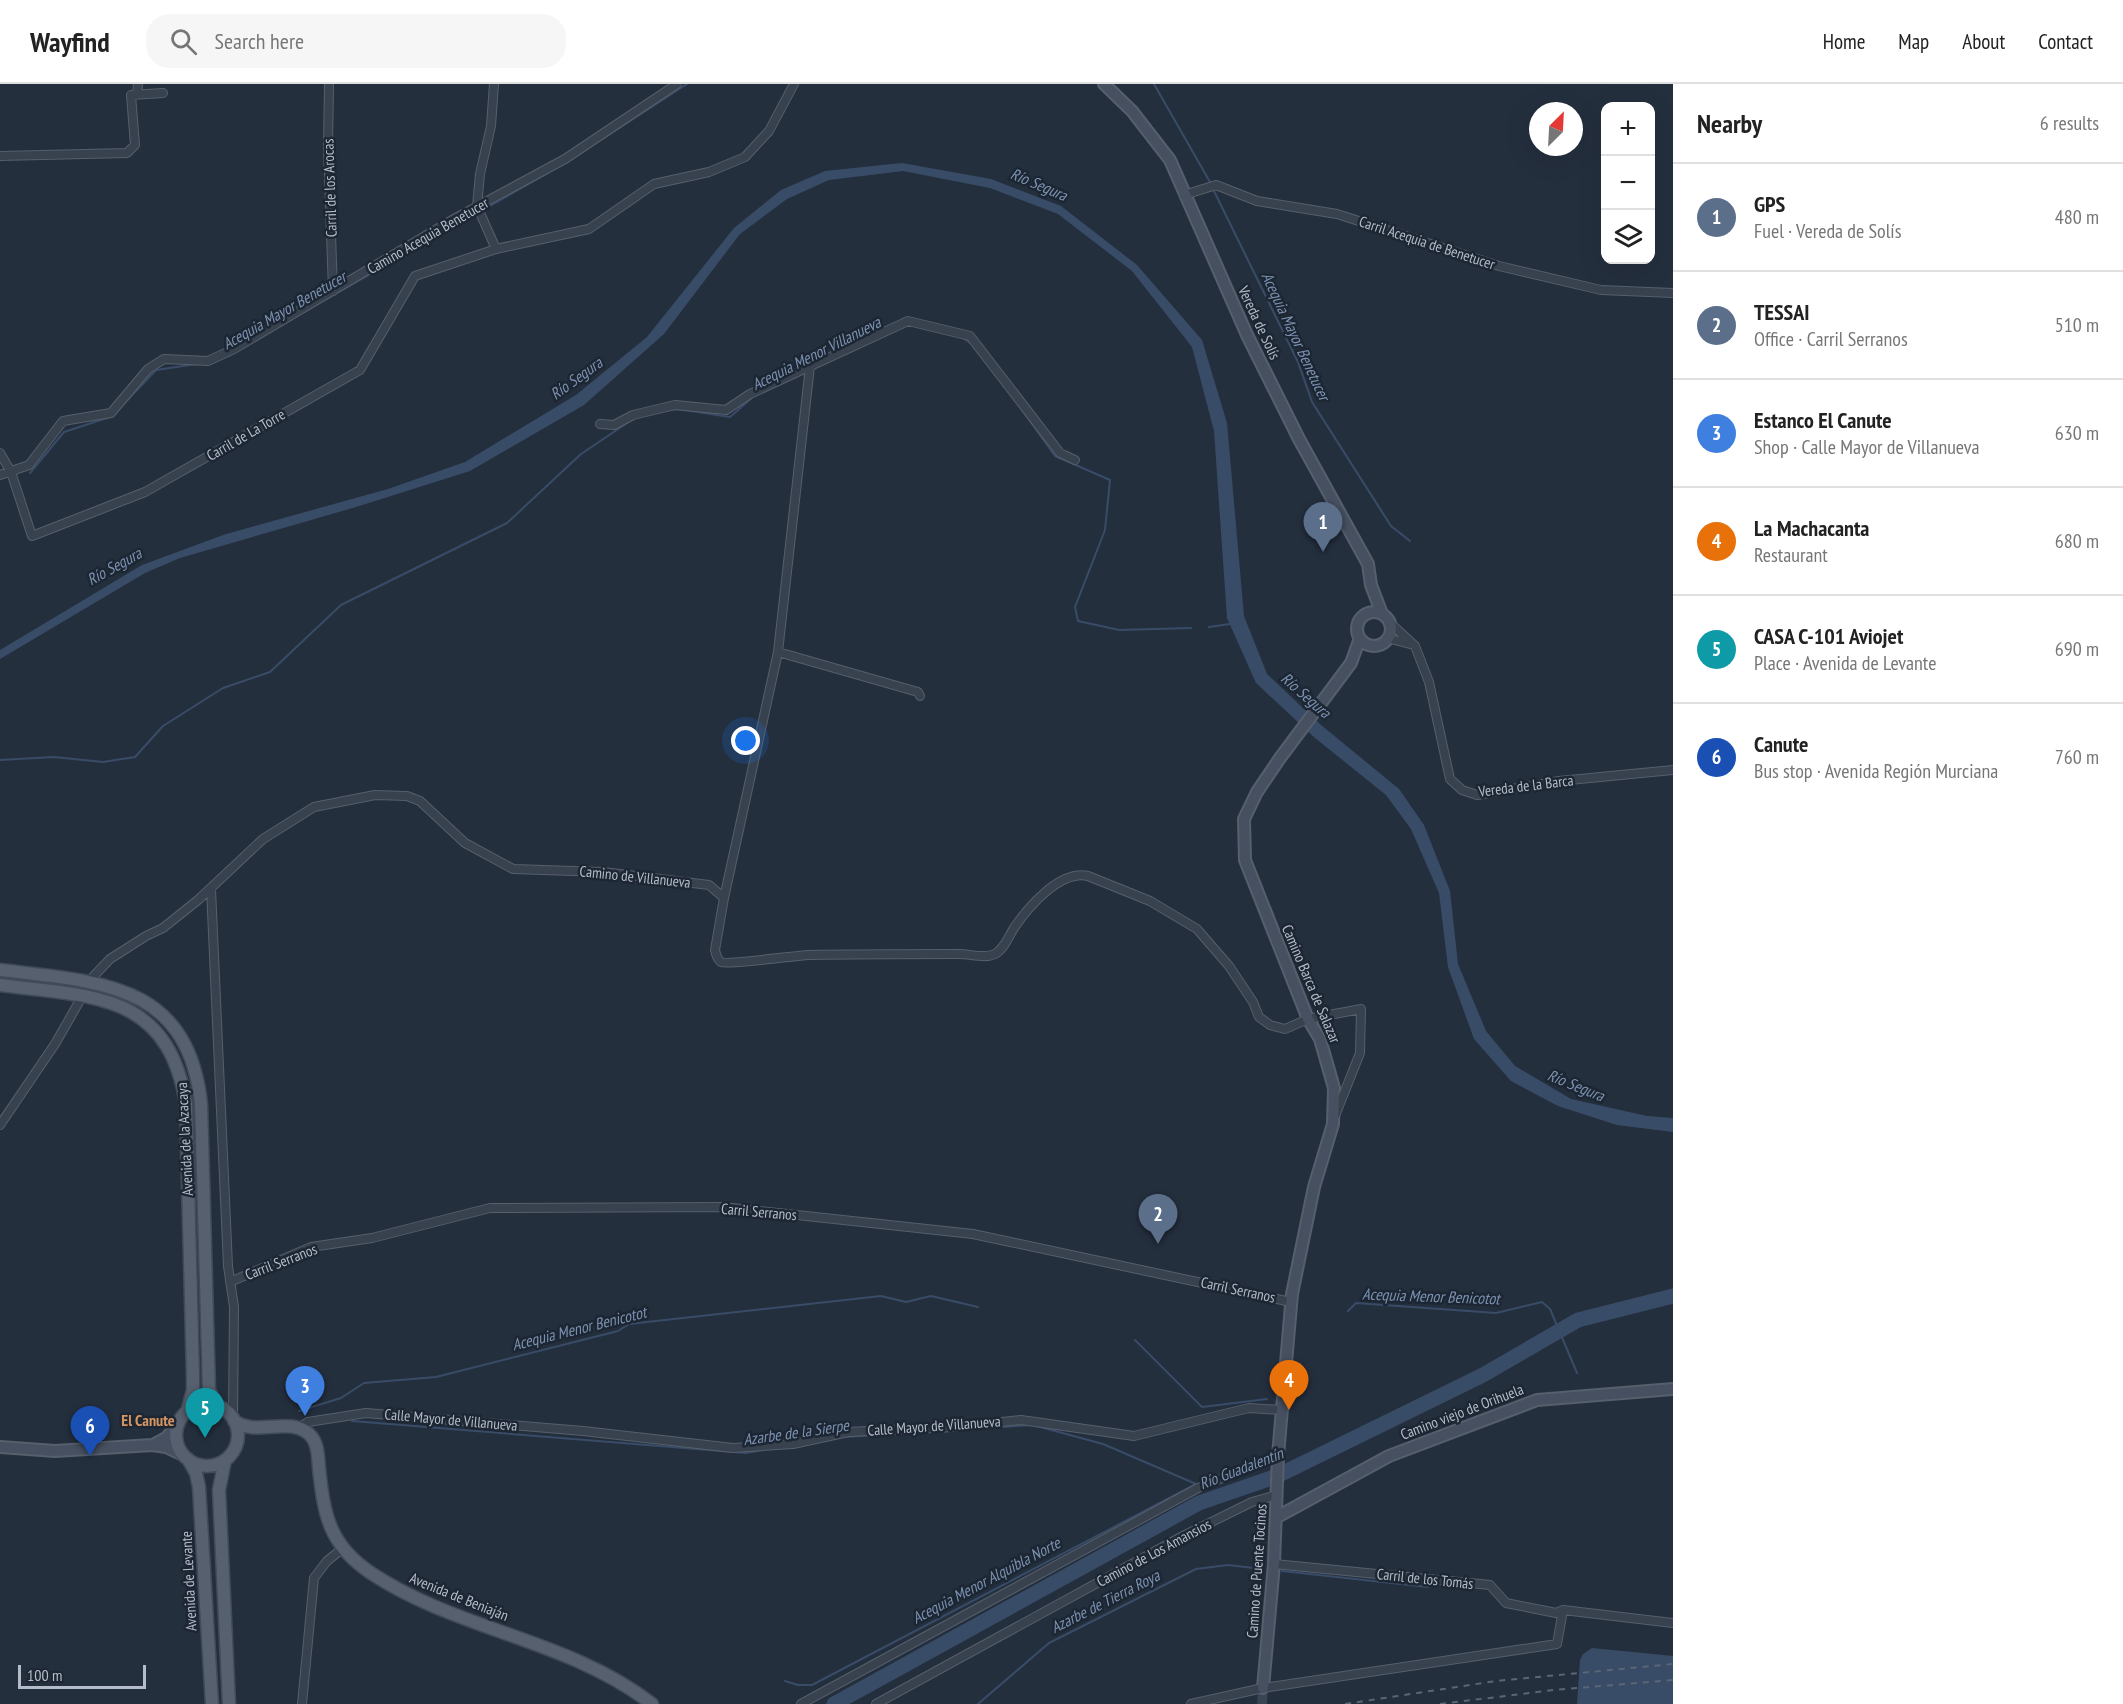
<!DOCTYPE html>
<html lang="en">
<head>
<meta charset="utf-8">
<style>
	:root { --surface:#fff; --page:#f6f6f6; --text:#222; --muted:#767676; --line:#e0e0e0; --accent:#516482 }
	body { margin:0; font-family:"PT Sans Narrow",sans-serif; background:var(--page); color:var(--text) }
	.controls { position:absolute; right:18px; top:18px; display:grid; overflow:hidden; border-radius:12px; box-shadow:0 6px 24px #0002 }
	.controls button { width:54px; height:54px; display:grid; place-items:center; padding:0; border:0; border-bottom:2px solid var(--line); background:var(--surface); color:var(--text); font:30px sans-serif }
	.compass { position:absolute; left:1529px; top:18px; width:54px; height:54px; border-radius:50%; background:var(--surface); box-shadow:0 6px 24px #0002; rotate:24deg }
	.scale { position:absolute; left:18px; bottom:15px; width:128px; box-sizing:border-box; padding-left:6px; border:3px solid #b4bcc9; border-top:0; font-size:16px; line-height:21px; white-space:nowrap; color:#b4bcc9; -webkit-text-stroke:4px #1d2633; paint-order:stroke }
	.you { position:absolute; left:746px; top:657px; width:21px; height:21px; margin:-15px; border:4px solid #fff; border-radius:50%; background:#1a73e8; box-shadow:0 0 0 9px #1a73e833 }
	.badge { display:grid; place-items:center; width:39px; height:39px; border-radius:50%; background:var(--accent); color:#fff; font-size:20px; font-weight:700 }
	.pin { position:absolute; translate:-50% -50px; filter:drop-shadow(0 2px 3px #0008) }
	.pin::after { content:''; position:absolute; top:32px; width:21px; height:18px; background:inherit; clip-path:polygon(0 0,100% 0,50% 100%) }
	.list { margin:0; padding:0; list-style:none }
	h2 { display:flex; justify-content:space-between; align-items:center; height:78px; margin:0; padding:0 24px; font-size:26px }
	h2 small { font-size:20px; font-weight:400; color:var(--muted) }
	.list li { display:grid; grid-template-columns:39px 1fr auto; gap:18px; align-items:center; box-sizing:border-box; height:108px; padding:0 24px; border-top:2px solid var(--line) }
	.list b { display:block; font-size:22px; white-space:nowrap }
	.list p { margin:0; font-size:20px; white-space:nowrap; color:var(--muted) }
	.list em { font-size:20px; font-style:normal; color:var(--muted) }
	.icon { flex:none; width:33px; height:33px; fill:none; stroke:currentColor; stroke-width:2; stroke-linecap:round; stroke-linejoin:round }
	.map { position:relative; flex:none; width:1673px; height:1620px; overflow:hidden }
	header { display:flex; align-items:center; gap:36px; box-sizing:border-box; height:84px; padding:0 30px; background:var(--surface); border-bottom:2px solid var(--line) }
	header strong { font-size:28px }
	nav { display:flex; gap:33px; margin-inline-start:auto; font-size:21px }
	.search { width:420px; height:54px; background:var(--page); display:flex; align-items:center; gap:15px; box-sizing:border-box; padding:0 21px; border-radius:24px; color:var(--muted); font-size:22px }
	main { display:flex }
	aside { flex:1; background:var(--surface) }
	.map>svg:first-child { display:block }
	.water { fill:#394c67 }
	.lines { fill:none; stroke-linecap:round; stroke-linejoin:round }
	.stream { stroke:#394c67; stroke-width:2 }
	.river { stroke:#394c67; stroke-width:15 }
	.secondary-tunnel { stroke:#3a4453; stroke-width:10; stroke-dasharray:10 5; stroke-linecap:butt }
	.street-casing { stroke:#565f6c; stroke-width:10 }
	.secondary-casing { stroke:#565f6c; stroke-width:14 }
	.primary-casing { stroke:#414a57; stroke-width:15 }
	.street { stroke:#38414e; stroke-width:8 }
	.secondary { stroke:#465061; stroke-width:10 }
	.primary { stroke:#56606e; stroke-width:12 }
	.rail { stroke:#5a6575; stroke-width:2; stroke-dasharray:6 6; stroke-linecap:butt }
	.labels { text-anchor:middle; stroke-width:5; stroke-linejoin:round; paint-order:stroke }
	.street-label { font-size:15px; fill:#b4bcc9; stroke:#1d2633 }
	.water-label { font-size:16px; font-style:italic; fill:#7c92b1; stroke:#1d2633 }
	.neighbourhood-label { font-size:16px; font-weight:bold; fill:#d59563; stroke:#1d2633 }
</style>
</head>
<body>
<header>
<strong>Wayfind</strong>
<div class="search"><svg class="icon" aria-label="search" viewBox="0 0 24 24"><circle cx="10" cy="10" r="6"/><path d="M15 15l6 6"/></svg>Search here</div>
<nav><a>Home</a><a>Map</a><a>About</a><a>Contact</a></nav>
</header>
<main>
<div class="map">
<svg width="1673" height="1620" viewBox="0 0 1673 1620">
	<rect width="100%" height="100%" fill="#242f3e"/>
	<path class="water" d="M902,79L991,95L1061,122L1137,181L1202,256L1227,339L1244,532L1267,590L1321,641L1399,705L1424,741L1450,807L1458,880L1486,947L1515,982L1571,1015L1647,1032L1673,1034V1048L1617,1041L1558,1022L1511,997L1474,955L1448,883L1439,809L1411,745L1386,711L1315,654L1256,599L1227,534L1214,347L1192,263L1132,187L1058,130L990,104L903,87L829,96L787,115L740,150L664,250L584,321L470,387L356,423L180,474L145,489L0,575V566L142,481L226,450L388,405L465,378L576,311L647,253L734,144L781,106L825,87Z
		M1592,1564L1673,1572V1620H1577L1580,1576L1583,1570Z"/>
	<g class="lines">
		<path class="stream" d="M1154,0L1210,98
			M573,74L687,0
			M1214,107L1298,278L1312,318L1391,442L1410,457
			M488,123L548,89
			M304,228L468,134
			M963,254L973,261
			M119,325L156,286L197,280
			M664,327L678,325L730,333L754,312
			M1025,330L1055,372L1110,396L1105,446L1075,523L1078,537L1119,546L1191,544
			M30,389L64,348L113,332
			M1209,543L1230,540
			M0,676L54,673L103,678L135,673L163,642L223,604L270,588L341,521L507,439L581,370L633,335
			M1348,1227L1356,1219L1496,1229L1542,1218L1550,1225L1577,1289
			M1135,1256L1202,1323L1267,1315
			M299,1327L341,1314L364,1299L436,1293L618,1247L629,1240L881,1212L906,1218L931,1212L978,1223
			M352,1337L746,1369L768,1365
			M970,1345L1033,1341L1103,1360L1196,1400
			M844,1353L895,1350
			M1282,1487L1428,1503
			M785,1597L798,1601H812L1196,1400
			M978,1620L1049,1559L1196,1485L1228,1481L1262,1485"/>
		<path class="river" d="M834,1620L1199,1419L1277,1392L1483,1291L1578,1236L1673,1212"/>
		<path class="secondary-tunnel" d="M1262,1620L1263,1604"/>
		<defs>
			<path id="street" d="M329,0L328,64L333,207
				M494,0L491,42L480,90L477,122L496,165
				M137,11L138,0
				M0,72L127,69L135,61L131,11L163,9
				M1184,111L1216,101L1257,117L1337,130L1499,182L1601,206L1673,209
				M600,340L614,341L633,331L675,321L726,326L750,310L908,237L970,252L1060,369L1075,376
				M0,369L11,388L32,452L145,408L360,286L415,192L496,165L589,145L654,100L709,88L745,73L769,47L794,0
				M0,391L29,381L63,337L111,329L148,285L164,275L208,277L234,265L452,136L565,75L677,0
				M1389,538L1415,562L1429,598L1450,695L1462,706L1477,711L1559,697L1673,686
				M1387,554L1414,561
				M778,568L810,282
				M211,805L228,1182L234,1223L233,1335
				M724,814L778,568L918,608L920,612
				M89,897L110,875L146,852L163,844L198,816L263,755L314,723L375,711L407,712L420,717L465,759L513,785L603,788L709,801L724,814L715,866C716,871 717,875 721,878C726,881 794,872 808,871C858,870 909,870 959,870C971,870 984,875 995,870C1004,865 1009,852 1014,844C1029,822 1060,786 1088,792L1150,817L1197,845L1229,882L1253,918L1259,933L1270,941L1285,945L1308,935L1361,925L1360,969L1335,1032
				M0,1041L55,960L83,911
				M230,1198L311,1163L372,1154L490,1124L723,1123L973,1150L1291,1218
				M299,1344L308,1338L366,1329L583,1347L733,1364L793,1360L848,1348L955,1343L1021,1336L1134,1352L1249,1324L1282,1326
				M1274,1480L1490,1501L1506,1519L1556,1529L1563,1526L1673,1539
				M302,1620L314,1494L327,1477L342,1465
				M801,1620L1198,1404L1278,1371
				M876,1620L1183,1452L1252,1418L1277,1411
				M1191,1620L1263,1604L1557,1560L1563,1526"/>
			<path id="secondary" d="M1104,0L1132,27L1170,76L1247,251L1299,355L1368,480L1371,501L1382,530
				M1357 545a17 17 0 1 1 34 0a17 17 0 1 1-34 0Z
				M153,1361L166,1354L179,1339
				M0,1363L55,1367L152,1361L166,1363L183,1371
				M1277,1433L1389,1372L1537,1316L1673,1305
				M1263,1604L1274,1480L1278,1371L1292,1210L1314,1103L1333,1040L1334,1004L1320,955L1308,935L1245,776L1244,735L1257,708L1280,674L1351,579L1360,554"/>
			<path id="primary" d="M0,886C99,898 188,898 201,1020L209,1306L217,1322
				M0,901C93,913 168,908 186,1020L193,1293V1306L187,1328
				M176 1351a31 31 0 1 1 62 0a31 31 0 1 1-62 0Z
				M234,1337C257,1353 289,1332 309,1350C318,1358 318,1372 319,1384C324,1431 329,1461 371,1489C458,1547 568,1555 652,1620
				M188,1375L196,1389L199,1403L212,1620
				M225,1376L219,1406L229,1620"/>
		</defs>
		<use href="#street" class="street-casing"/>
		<use href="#secondary" class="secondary-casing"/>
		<use href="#primary" class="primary-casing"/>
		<use href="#street" class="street"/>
		<use href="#secondary" class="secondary"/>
		<use href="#primary" class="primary"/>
		<path class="rail" d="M1345,1620L1496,1597L1673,1580
			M1440,1620L1554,1606L1673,1596"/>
	</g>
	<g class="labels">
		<g class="street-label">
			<text transform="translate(330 104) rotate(-92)" y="5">Carril de los Arocas</text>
			<text transform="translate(428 152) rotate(-30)" y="5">Camino Acequia Benetucer</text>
			<text transform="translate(1427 159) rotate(18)" y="5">Carril Acequia de Benetucer</text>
			<text transform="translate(1259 239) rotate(65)" y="5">Vereda de Solís</text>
			<text transform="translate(246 351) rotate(-30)" y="5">Carril de La Torre</text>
			<text transform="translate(1526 702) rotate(-7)" y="5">Vereda de la Barca</text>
			<text transform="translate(635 793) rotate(6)" y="5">Camino de Villanueva</text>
			<text transform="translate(1311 900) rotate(67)" y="5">Camino Barca de Salazar</text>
			<text transform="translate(185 1055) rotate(-93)" y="5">Avenida de la Azacaya</text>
			<text transform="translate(759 1128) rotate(5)" y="5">Carril Serranos</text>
			<text transform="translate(281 1178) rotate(-21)" y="5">Carril Serranos</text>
			<text transform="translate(1238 1206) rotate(12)" y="5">Carril Serranos</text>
			<text transform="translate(1462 1328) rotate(-21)" y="5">Camino viejo de Orihuela</text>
			<text transform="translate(451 1336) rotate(5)" y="5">Calle Mayor de Villanueva</text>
			<text transform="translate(934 1342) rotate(-4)" y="5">Calle Mayor de Villanueva</text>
			<text transform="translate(1154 1469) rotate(-28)" y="5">Camino de Los Amansios</text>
			<text transform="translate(1257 1487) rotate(-86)" y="5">Camino de Puente Tocinos</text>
			<text transform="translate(1425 1495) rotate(6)" y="5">Carril de los Tomás</text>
			<text transform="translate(189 1497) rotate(-93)" y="5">Avenida de Levante</text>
			<text transform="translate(459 1513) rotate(22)" y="5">Avenida de Beniaján</text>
		</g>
		<g class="water-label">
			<text transform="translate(1039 100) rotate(23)" y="6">Río Segura</text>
			<text transform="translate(284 226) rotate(-30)" y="6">Acequia Mayor Benetucer</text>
			<text transform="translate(1296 252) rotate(65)" y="6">Acequia Mayor Benetucer</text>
			<text transform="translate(816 269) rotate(-27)" y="6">Acequia Menor Villanueva</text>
			<text transform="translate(576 294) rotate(-36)" y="6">Río Segura</text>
			<text transform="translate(114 482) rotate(-29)" y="6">Río Segura</text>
			<text transform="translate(1306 611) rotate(41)" y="6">Río Segura</text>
			<text transform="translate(1576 1001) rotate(22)" y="6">Río Segura</text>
			<text transform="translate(1431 1212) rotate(2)" y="6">Acequia Menor Benicotot</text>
			<text transform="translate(579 1244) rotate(-14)" y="6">Acequia Menor Benicotot</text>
			<text transform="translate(796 1348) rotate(-8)" y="6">Azarbe de la Sierpe</text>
			<text transform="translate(1241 1384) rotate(-21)" y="6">Río Guadalentín</text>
			<text transform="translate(986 1496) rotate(-28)" y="6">Acequia Menor Alquibla Norte</text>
			<text transform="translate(1105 1517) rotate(-27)" y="6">Azarbe de Tierra Roya</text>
		</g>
		<g class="neighbourhood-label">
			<text x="148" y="1342">El Canute</text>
		</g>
	</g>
</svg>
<div class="controls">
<button>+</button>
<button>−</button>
<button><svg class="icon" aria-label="layers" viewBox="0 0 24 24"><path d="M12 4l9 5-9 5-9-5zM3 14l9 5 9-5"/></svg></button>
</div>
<svg class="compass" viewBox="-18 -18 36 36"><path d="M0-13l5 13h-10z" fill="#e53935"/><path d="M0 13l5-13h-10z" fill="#767676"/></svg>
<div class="scale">100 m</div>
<div class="you"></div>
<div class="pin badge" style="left:1323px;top:468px;background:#5c6f8a">1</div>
<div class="pin badge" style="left:1158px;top:1160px;background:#5c6f8a">2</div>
<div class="pin badge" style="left:305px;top:1332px;background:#3f7fe0">3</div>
<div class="pin badge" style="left:1289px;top:1326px;background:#e8710a">4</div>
<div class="pin badge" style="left:205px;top:1354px;background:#0f9aa8">5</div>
<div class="pin badge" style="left:90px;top:1372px;background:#1a4fb4">6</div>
</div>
<aside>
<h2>Nearby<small>6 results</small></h2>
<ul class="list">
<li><span class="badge" style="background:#5c6f8a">1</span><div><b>GPS</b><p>Fuel · Vereda de Solís</p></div><em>480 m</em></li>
<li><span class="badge" style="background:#5c6f8a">2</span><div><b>TESSAI</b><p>Office · Carril Serranos</p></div><em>510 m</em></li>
<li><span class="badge" style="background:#3f7fe0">3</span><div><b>Estanco El Canute</b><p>Shop · Calle Mayor de Villanueva</p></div><em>630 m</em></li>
<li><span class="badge" style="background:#e8710a">4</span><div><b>La Machacanta</b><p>Restaurant</p></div><em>680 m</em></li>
<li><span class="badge" style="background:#0f9aa8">5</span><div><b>CASA C-101 Aviojet</b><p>Place · Avenida de Levante</p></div><em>690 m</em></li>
<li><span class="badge" style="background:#1a4fb4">6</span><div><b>Canute</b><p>Bus stop · Avenida Región Murciana</p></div><em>760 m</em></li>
</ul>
</aside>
</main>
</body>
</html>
